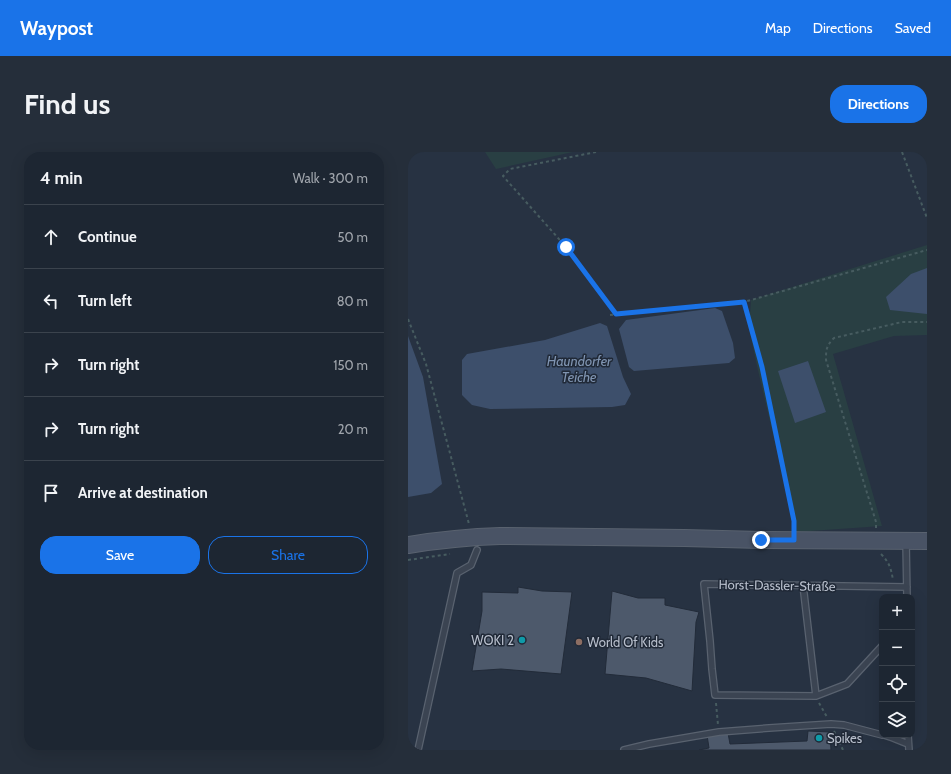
<!DOCTYPE html>
<html lang="en">
<head>
<meta charset="utf-8">
<style>
	:root { --surface:#1d2632; --page:#252e3a; --text:#f1f3f6; --muted:#a0a5ac; --line:#3b434d; --accent:#1a73e8 }
	body { margin:0; font-family:Cabin,sans-serif; background:var(--page); color:var(--text) }
	.controls { position:absolute; right:12px; bottom:12px; display:grid; overflow:hidden; border-radius:8px; box-shadow:0 4px 16px #0002 }
	.controls button { width:36px; height:36px; display:grid; place-items:center; padding:0; border:0; border-bottom:1px solid var(--line); background:var(--surface); color:var(--text); font:20px sans-serif }
	.stop { position:absolute; width:12px; height:12px; margin:-9px; border:3px solid #1a73e8; border-radius:50%; background:#fff }
	.stop.end { background:#1a73e8; border-color:#fff; box-shadow:0 1px 4px #0008 }
	.list { margin:0; padding:0; list-style:none }
	h2 { display:flex; justify-content:space-between; align-items:center; height:52px; margin:0; padding:0 16px; font-size:17px }
	h2 small { font-size:13px; font-weight:400; color:var(--muted) }
	.list li { display:grid; grid-template-columns:26px 1fr auto; gap:12px; align-items:center; box-sizing:border-box; height:64px; padding:0 16px; border-top:1px solid var(--line) }
	.list b { display:block; font-size:15px; white-space:nowrap }
	.list em { font-size:13px; font-style:normal; color:var(--muted) }
	.actions { display:flex; gap:8px; padding:12px 16px }
	.actions a { flex:1; padding:9px 0; border:1px solid var(--accent); border-radius:16px; text-align:center; font-size:14px; color:var(--accent) }
	.actions .main { background:var(--accent); color:#fff }
	.icon { flex:none; width:22px; height:22px; fill:none; stroke:currentColor; stroke-width:2; stroke-linecap:round; stroke-linejoin:round }
	.map { position:relative; flex:none; width:519px; height:598px; overflow:hidden; border-radius:16px }
	header { display:flex; align-items:center; gap:24px; box-sizing:border-box; height:56px; padding:0 20px; background:var(--accent); color:#fff }
	header strong { font-size:19px }
	nav { display:flex; gap:22px; margin-inline-start:auto; font-size:14px }
	.intro { display:flex; align-items:center; justify-content:space-between; box-sizing:border-box; height:96px; padding:0 24px }
	h1 { margin:0; font-size:28px }
	.button { padding:10px 18px; border-radius:16px; background:var(--accent); color:#fff; font-size:14px; font-weight:700 }
	main { display:flex; gap:24px; padding:0 24px }
	aside { flex:1; background:var(--surface); border-radius:16px; box-shadow:0 4px 16px #0002 }
	.map>svg:first-child { display:block }
	.green { fill:#293f43 }
	.water { fill:#3d4f6b }
	.building { fill:#4d596b; stroke:#222b39 }
	.lines { fill:none; stroke-linecap:round; stroke-linejoin:round }
	.lane-casing { stroke:#59626f; stroke-width:8 }
	.secondary-casing { stroke:#59626f; stroke-width:18 }
	.path { stroke:#475c60; stroke-width:2; stroke-dasharray:3 3; stroke-linecap:butt }
	.lane { stroke:#3b4452; stroke-width:5.5 }
	.secondary { stroke:#495365; stroke-width:16 }
	.route { stroke:#1a73e8; stroke-width:5 }
	.culture-dot { fill:#0f9aa8; stroke:#202937; stroke-width:1.5 }
	.education-dot { fill:#8d6e63; stroke:#202937; stroke-width:1.5 }
	.labels { text-anchor:middle; stroke-width:3; stroke-linejoin:round; paint-order:stroke }
	.street-label { font-size:13px; fill:#b8bfcc; stroke:#202937 }
	.poi-label { font-size:13px; fill:#b8bfcc; stroke:#202937; text-anchor:start }
	.water-label { font-size:14px; font-style:italic; fill:#8095b2; stroke:#202937 }
</style>
</head>
<body>
<header>
<strong>Waypost</strong>
<nav><a>Map</a><a>Directions</a><a>Saved</a></nav>
</header>
<div class="intro"><h1>Find us</h1><a class="button">Directions</a></div>
<main>
<aside>
<h2>4 min<small>Walk · 300 m</small></h2>
<ul class="list">
<li><svg class="icon" aria-label="ahead" viewBox="0 0 24 24"><path d="M12 20V5M6 11l6-6 6 6"/></svg><div><b>Continue</b></div><em>50 m</em></li>
<li><svg class="icon" aria-label="left" viewBox="0 0 24 24"><path d="M17 20v-9H6M10 6l-5 5 5 5"/></svg><div><b>Turn left</b></div><em>80 m</em></li>
<li><svg class="icon" aria-label="right" viewBox="0 0 24 24"><path d="M7 20v-9h11M14 6l5 5-5 5"/></svg><div><b>Turn right</b></div><em>150 m</em></li>
<li><svg class="icon" aria-label="right" viewBox="0 0 24 24"><path d="M7 20v-9h11M14 6l5 5-5 5"/></svg><div><b>Turn right</b></div><em>20 m</em></li>
<li><svg class="icon" aria-label="arrive" viewBox="0 0 24 24"><path d="M6 21V4h12l-3 4 3 4H6"/></svg><div><b>Arrive at destination</b></div></li>
</ul>
<div class="actions"><a class="main">Save</a><a>Share</a></div>
</aside>
<div class="map">
<svg width="519" height="598" viewBox="0 0 519 598">
	<rect width="100%" height="100%" fill="#273242"/>
	<path class="green" d="M77,0H165L88,17Z
		M519,93V183L486,184L425,202L474,374L388,380L349,214L341,176L343,148Z"/>
	<path class="water" d="M519,116V162L482,158L478,145L503,122Z
		M307,156L314,159L325,191L327,206L321,211L226,219L221,215L211,177L218,168Z
		M192,171L199,174L215,225L223,242L217,253L204,255L82,257L64,253L54,243V208L59,202L137,188Z
		M0,184L15,225L34,332L23,341L0,345Z
		M400,209L418,260L387,271L370,219Z"/>
	<path class="building" d="M110,435L134,439L164,440L153,522L93,517L64,519L74,459V440L110,441Z
		M204,439L230,446H257V453L291,460L288,470L284,539L238,526L197,522Z
		M400,579L422,580L423,598H291L301,596L299,583L320,581L322,592L399,589Z"/>
	<g class="lines">
		<defs>
			<path id="lane" d="M498,389L499,445
				M395,433L408,544
				M474,494L439,532L408,544L307,543L304,517L302,489L296,432L499,435
				M476,583L485,586L500,592
				M500,583L501,598
				M10,598L49,421L63,413L69,398
				M216,598L241,592L311,580L361,576L423,572L436,573L474,583"/>
			<path id="secondary" d="M0,393C31,388 61,385 92,384L276,386L353,388L519,389"/>
		</defs>
		<use href="#lane" class="lane-casing"/>
		<use href="#secondary" class="secondary-casing"/>
		<path class="path" d="M188,0L102,17L95,24L158,95L208,163
			M494,0L519,66
			M336,150L354,215L386,369V375
			M202,163L336,150L519,98
			M0,167L18,212L61,372
			M468,376V370L418,208C418,198 418,194 426,186L494,170H519
			M473,402C481,410 483,416 485,428
			M0,408L42,402
			M308,551L310,573
			M411,551L419,565
			M426,579L435,598"/>
		<use href="#lane" class="lane"/>
		<use href="#secondary" class="secondary"/>
	</g>
	<g class="lines">
		<path class="route" d="M158,95L208,162L336,150L354,215L386,369V388H353"/>
	</g>
	<g class="culture-dot">
		<circle cx="114" cy="488" r="4"/>
		<circle cx="411" cy="586" r="4"/>
	</g>
	<circle class="education-dot" cx="171" cy="490" r="4"/>
	<g class="labels">
		<g class="street-label">
			<text transform="translate(369 433) rotate(1)" y="5">Horst-Dassler-Straße</text>
		</g>
		<g class="poi-label">
			<text x="106" y="493" text-anchor="end">WOKI 2</text>
			<text x="179" y="495">World Of Kids</text>
			<text x="419" y="591">Spikes</text>
		</g>
		<g class="water-label">
			<text x="171" y="214">Haundorfer<tspan x="171" dy="16">Teiche</tspan></text>
		</g>
	</g>
</svg>
<div class="controls">
<button>+</button>
<button>−</button>
<button><svg class="icon" aria-label="locate" viewBox="0 0 24 24"><circle cx="12" cy="12" r="6"/><path d="M12 2v4M12 18v4M2 12h4M18 12h4"/></svg></button>
<button><svg class="icon" aria-label="layers" viewBox="0 0 24 24"><path d="M12 4l9 5-9 5-9-5zM3 14l9 5 9-5"/></svg></button>
</div>
<div class="stop" style="left:158px;top:95px"></div>
<div class="stop end" style="left:353px;top:388px"></div>
</div>
</main>
</body>
</html>
